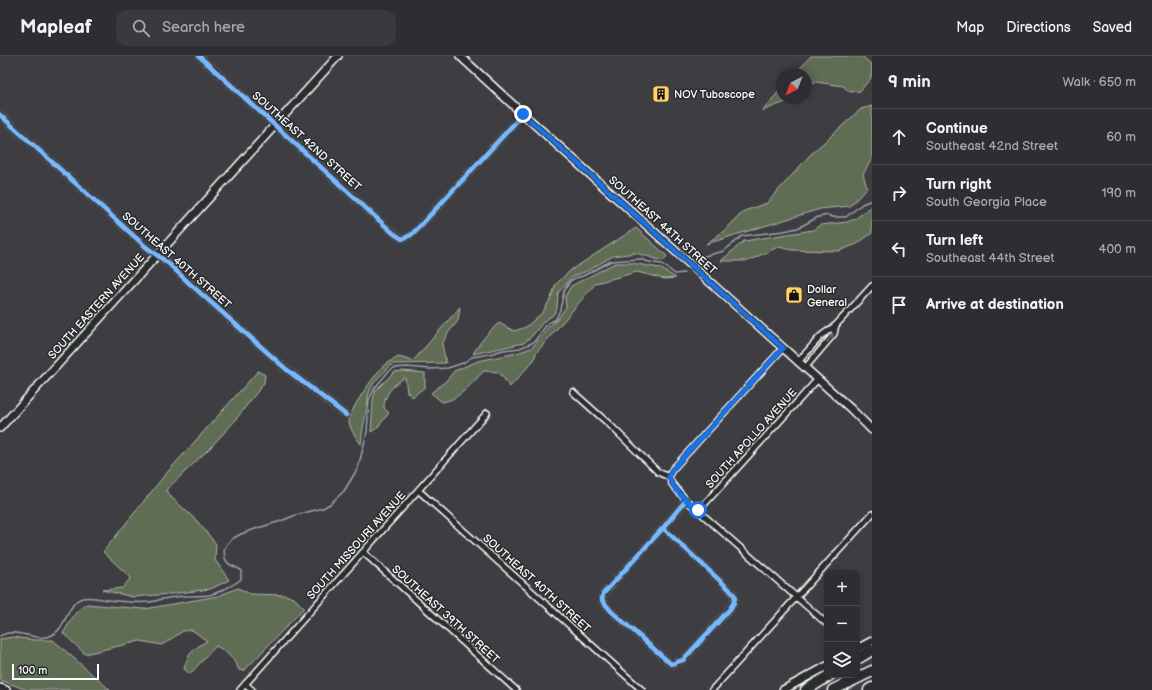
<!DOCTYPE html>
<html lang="en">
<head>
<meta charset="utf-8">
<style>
	:root { --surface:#2e2e32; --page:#3a3a3e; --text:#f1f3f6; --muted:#a7a8ac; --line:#494a4d }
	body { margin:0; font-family:"Balsamiq Sans",sans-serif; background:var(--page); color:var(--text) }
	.controls { position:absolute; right:12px; bottom:12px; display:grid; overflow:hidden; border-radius:8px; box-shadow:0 2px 10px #0003 }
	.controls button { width:36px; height:36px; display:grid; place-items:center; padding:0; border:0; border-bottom:1px solid var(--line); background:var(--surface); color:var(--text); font:20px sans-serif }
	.compass { position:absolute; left:776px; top:12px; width:36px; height:36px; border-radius:50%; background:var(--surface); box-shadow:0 2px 10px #0003; rotate:222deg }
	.scale { position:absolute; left:12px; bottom:10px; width:87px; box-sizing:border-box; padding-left:4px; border:2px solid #fff; border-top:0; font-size:11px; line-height:14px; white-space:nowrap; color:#fff; -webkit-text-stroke:3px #2a2d2e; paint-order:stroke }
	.stop { position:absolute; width:12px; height:12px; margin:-9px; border:3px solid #1a73e8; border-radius:50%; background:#fff }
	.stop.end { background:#1a73e8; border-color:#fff; box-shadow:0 1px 4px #0008 }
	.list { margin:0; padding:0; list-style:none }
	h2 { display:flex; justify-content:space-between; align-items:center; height:52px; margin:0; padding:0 16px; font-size:17px }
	h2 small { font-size:13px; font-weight:400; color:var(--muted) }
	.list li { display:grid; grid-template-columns:26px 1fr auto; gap:12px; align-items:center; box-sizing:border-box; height:56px; padding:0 16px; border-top:1px solid var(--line) }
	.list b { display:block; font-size:15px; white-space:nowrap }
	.list p { margin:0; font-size:13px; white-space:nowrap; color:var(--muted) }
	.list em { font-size:13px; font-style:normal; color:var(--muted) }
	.icon { flex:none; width:22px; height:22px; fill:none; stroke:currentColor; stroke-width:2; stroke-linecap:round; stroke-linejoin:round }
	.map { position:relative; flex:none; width:872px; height:634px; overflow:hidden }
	header { display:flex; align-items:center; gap:24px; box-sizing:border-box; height:56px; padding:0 20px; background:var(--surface); border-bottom:1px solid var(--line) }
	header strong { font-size:19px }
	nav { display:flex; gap:22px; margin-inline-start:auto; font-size:14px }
	.search { width:280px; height:36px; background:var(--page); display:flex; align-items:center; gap:10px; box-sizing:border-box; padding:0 14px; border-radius:12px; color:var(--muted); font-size:15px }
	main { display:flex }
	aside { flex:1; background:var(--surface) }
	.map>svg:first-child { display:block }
	.green { fill:#606d55; stroke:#b0b6aa }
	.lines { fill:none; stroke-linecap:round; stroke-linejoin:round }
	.stream { stroke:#9aa4ac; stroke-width:1.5 }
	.street-casing { stroke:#fff; stroke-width:8 }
	.secondary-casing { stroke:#fff; stroke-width:10 }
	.highway-casing { stroke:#fff; stroke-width:13 }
	.street { stroke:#2a2d2e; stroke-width:5 }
	.secondary { stroke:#2a2d2e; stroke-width:7 }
	.highway { stroke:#2a2d2e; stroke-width:10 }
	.cycleway-casing { stroke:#2a2d2e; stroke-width:8 }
	.cycleway { stroke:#7ab7fb; stroke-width:5 }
	.oneway { fill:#6a6c6d }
	.route { stroke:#1a73e8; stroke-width:5 }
	.labels { text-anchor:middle; stroke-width:3; stroke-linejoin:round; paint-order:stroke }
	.poi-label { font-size:11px; fill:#fff; stroke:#2a2d2e; text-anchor:start }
	.street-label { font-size:11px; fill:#fff; stroke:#2a2d2e }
</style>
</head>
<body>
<header>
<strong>Mapleaf</strong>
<div class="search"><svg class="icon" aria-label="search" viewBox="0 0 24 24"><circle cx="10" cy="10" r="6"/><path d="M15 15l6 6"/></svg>Search here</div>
<nav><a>Map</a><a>Directions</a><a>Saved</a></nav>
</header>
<main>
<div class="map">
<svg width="872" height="634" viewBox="0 0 872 634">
	<rect width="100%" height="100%" fill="#3e3d42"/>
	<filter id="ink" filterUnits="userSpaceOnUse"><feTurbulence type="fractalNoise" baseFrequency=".025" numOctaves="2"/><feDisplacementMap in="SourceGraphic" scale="8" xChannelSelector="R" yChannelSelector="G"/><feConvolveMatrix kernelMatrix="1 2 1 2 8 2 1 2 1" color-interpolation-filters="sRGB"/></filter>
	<g filter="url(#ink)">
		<path class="green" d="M811,0H862L872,9L871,22L860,35L850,36L843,30L816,26L806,28V18H795Z
			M782,32V42H791L788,45L762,55Z
			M872,50V103L863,118L867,132L850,150L820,153L706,188L725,174L744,155L767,147L811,98L861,53Z
			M872,150V177L857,188L839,195L792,194L778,191L748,205H721L744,185L813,174L820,169L847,166L855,163Z
			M636,172L667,200L663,205L636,197L613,200L587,215L572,221L558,237L557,253L552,260L544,265L532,280L524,287L473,298C480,286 488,276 499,267L514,275L526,271L543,256L551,242L556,228L571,214Z
			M615,207H632L660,212L676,222L665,223L637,216L596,227L536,297L534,304L510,331L499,316L484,315C472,327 459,344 442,346L431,337L447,324L454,315L478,305L517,297L531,292L537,286L549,270L556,265L566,251L565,241L571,230Z
			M460,251L458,265L448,277L442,288L446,307L393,308C385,315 376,323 371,332C367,340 368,348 366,357C364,367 362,377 361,388C356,382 350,373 349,366C348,355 375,319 383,310C388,306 394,303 399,301L413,305Z
			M258,315L265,319L264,327L233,367L209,393L166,434L171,441L197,465L216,488L215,504L229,524L211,533L170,538L133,541L102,534L122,532L131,522L103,496L164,420Z
			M403,315L425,317V331L412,341L407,336L405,321C394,329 384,337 384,352L389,357L377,372L371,376L373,344L375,335L394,316Z
			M238,532L250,538L286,539L295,543L304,552L244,615L239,614C235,604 226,595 216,590L190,618L184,613C188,597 193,593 207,585L192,574L183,575L162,589L140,585L85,598L63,577C71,566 74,554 87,548L144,553L218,540Z
			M13,581L34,584H53L110,634H27L0,624V583Z"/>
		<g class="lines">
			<path class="stream" d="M697,202L724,195L742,180L784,175L798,172L818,161L828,159L832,161H846L862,148L872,144
				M0,580C16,570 33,586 50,580C67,574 67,545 83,542C95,540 106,545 118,545C130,546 144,548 155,545C164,542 174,541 184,540C192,540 201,540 209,539C218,537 234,529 241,523V514L229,508L225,503L224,494L227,488L232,483L241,478L258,472L281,465L296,459L323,452L330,448L344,435L358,412L367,376L369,344L374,333L388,316L394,312L407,311L430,313L448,312L463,307L472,301L490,298L503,294L520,292L534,286L548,267L555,264L560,254L564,235L570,225L575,222L583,220L611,205L640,203L649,206L662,208L675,218L684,217"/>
			<defs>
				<path id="street" d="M199,0L393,177L402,183L411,179L421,169L523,58
					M0,59L146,191L168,207L189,227L286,313L346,359
					M836,269L872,230
					M798,306L821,280L836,269L834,278L805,312
					M573,336L610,369L658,416L669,421L672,428L686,444L827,568
					M669,421L671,415L783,292
					M419,435L642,634
					M699,454L818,323
					M663,472L729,533L735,540L734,546L730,553L683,604L671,608L611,555L602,544L603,538L663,472L686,444
					M363,496L516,634
					M245,628L252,634
					M240,634L487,357
					M712,634L872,458"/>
				<path id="secondary" d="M460,0L523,58L851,353L872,374
					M0,372L338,0
					M857,593L872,585
					M0,632L6,634
					M783,634L827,610"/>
				<path id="highway" d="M857,603L872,594
					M806,634L830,619
					M833,634L872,615
					M869,634L872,632"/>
			</defs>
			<use href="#street" class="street-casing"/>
			<use href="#secondary" class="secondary-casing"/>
			<use href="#highway" class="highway-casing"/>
			<use href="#street" class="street"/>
			<use href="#secondary" class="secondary"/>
			<use href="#highway" class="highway"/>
			<defs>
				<path id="cycleway" d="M199,0L393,177L402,183L411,179L421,169L523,58
					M0,59L146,191L168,207L189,227L286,313L346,359
					M663,472L729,533L735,540L734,546L730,553L683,604L671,608L611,555L602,544L603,538L663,472L686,444"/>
			</defs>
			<use href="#cycleway" class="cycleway-casing"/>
			<use href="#cycleway" class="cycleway"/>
		</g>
		<defs><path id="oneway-solid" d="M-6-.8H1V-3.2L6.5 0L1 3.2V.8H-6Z"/></defs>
		<use class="oneway" href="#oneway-solid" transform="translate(830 282) rotate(-54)"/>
	</g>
	<g class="lines" filter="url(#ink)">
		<path class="route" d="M523,58L783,292L671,415L669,421C674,435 687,445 698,454"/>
	</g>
	<defs>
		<symbol id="building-square" viewBox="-11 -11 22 22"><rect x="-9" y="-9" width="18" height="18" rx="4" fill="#ffd166" stroke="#2a2d2e"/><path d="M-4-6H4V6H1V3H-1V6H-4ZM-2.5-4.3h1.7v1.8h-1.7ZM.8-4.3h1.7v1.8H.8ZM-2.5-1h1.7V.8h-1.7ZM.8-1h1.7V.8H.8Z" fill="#111"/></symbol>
		<symbol id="shop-square" viewBox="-11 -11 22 22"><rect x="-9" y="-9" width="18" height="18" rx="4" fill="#ffd166" stroke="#2a2d2e"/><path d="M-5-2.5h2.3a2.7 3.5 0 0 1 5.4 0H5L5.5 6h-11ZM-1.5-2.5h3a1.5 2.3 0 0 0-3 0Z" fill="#111"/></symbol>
	</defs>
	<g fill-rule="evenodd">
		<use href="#building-square" x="651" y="28" width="20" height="20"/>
		<use href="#shop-square" x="784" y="229" width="20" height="20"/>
	</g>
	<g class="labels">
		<g class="poi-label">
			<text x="674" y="42">NOV Tuboscope</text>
			<text x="807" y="237">Dollar<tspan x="807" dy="13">General</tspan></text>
		</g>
		<g class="street-label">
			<text transform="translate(307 85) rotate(42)" y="4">SOUTHEAST 42ND STREET</text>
			<text transform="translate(663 169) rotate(42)" y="4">SOUTHEAST 44TH STREET</text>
			<text transform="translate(177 204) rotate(41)" y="4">SOUTHEAST 40TH STREET</text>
			<text transform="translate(96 250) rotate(-48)" y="4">SOUTH EASTERN AVENUE</text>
			<text transform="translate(751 382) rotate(-48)" y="4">SOUTH APOLLO AVENUE</text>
			<text transform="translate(356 489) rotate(-48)" y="4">SOUTH MISSOURI AVENUE</text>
			<text transform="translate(537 527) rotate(42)" y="4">SOUTHEAST 40TH STREET</text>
			<text transform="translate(446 558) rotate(42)" y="4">SOUTHEAST 39TH STREET</text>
		</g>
	</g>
</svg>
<div class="controls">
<button>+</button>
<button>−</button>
<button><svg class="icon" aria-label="layers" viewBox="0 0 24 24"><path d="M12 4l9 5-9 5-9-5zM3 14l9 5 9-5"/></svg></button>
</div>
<svg class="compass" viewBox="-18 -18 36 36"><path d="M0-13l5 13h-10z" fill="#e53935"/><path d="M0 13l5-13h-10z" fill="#a7a8ac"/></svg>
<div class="scale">100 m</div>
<div class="stop" style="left:698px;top:454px"></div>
<div class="stop end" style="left:523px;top:58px"></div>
</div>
<aside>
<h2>9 min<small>Walk · 650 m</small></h2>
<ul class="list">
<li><svg class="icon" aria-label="ahead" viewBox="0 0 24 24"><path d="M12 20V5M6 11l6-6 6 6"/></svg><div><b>Continue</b><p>Southeast 42nd Street</p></div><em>60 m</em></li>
<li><svg class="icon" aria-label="right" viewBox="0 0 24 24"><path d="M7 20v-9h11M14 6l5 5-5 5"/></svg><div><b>Turn right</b><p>South Georgia Place</p></div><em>190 m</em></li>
<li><svg class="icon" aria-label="left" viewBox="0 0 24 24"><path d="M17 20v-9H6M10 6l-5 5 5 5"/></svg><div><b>Turn left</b><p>Southeast 44th Street</p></div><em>400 m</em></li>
<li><svg class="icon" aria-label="arrive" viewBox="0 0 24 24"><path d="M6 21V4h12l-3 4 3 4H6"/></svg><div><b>Arrive at destination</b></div></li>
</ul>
</aside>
</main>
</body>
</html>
